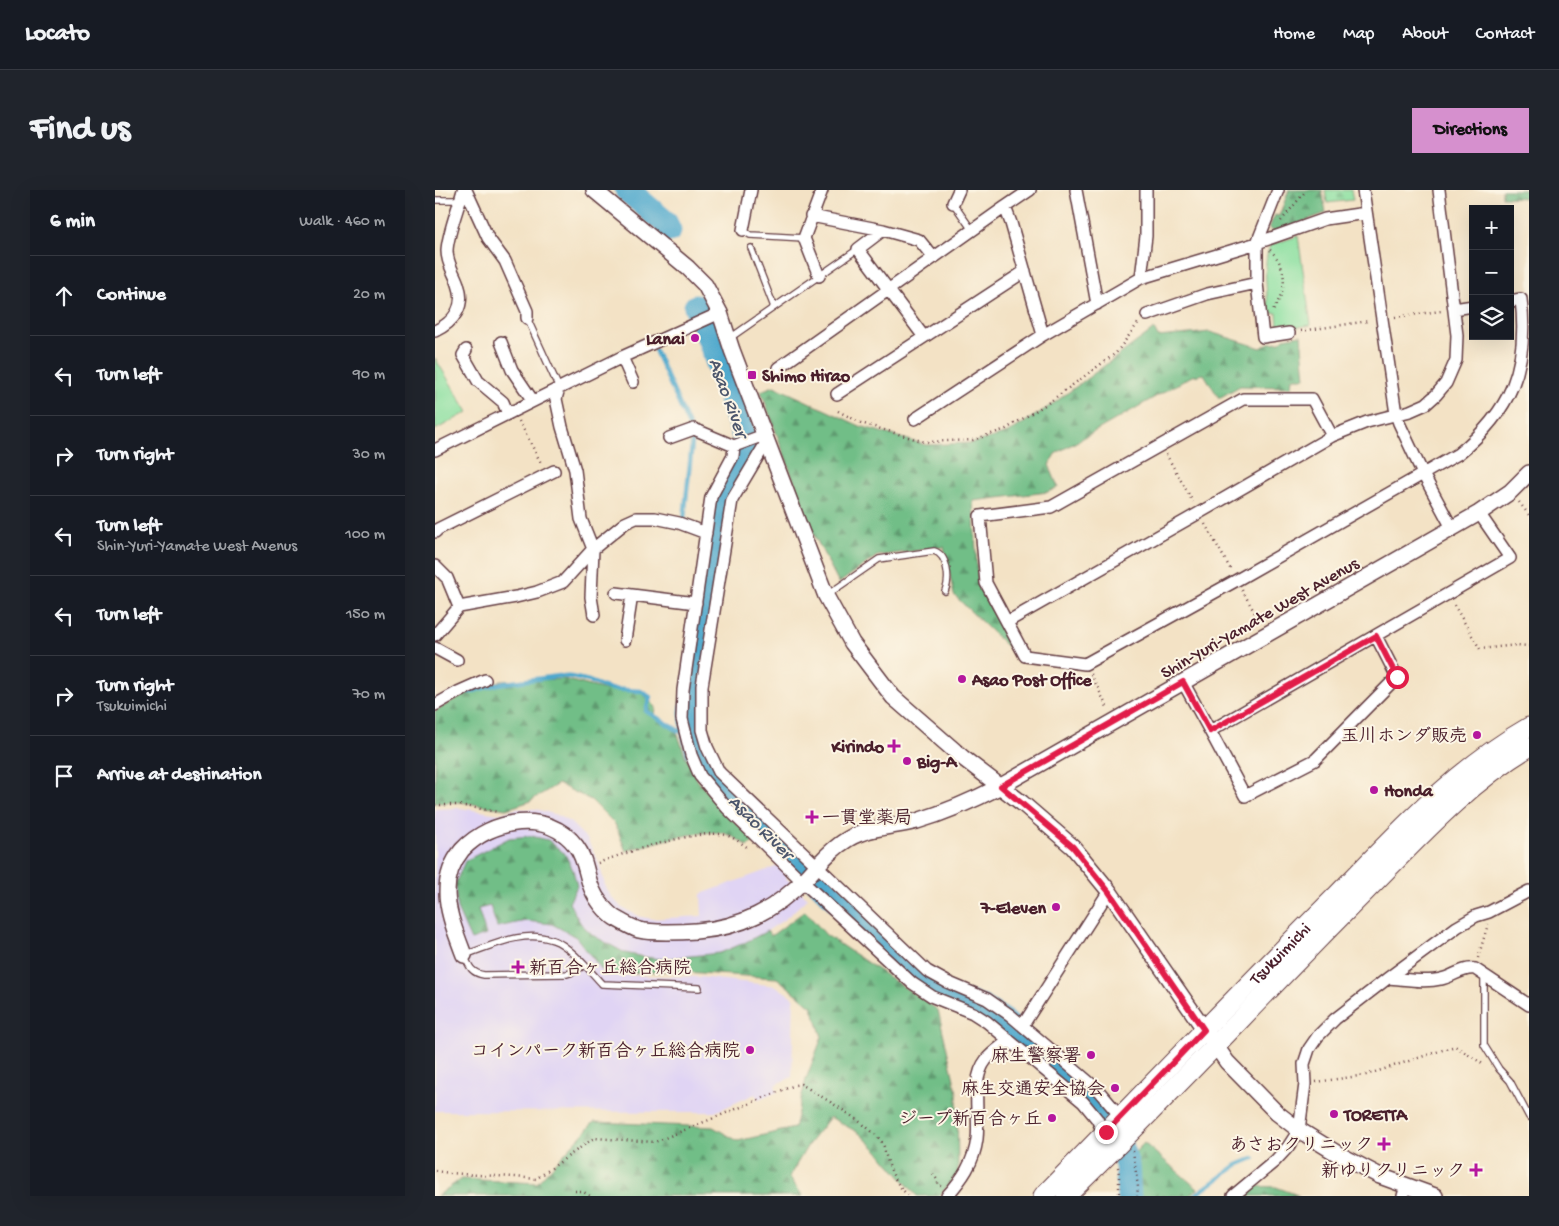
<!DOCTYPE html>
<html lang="en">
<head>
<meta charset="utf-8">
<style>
	:root { --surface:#171b24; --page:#20242c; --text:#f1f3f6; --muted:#9ea1a6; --line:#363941; --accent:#d690ce }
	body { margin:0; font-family:"Gochi Hand","Klee One",sans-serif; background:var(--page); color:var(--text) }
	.controls { position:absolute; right:15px; top:15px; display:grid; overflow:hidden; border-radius:0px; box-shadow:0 5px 20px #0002 }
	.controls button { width:45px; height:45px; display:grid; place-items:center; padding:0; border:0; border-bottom:1px solid var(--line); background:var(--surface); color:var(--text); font:25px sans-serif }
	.stop { position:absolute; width:15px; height:15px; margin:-11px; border:4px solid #e11d48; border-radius:50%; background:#fff }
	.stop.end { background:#e11d48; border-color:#fff; box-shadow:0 1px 5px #0008 }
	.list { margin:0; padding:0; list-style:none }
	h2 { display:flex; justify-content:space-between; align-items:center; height:65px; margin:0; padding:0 20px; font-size:21px }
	h2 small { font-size:16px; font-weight:400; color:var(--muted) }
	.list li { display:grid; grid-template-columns:32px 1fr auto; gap:15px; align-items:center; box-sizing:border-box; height:80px; padding:0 20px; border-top:1px solid var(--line) }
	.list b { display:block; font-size:19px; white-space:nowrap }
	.list p { margin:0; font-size:16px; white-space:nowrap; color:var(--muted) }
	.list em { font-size:16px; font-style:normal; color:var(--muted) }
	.icon { flex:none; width:28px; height:28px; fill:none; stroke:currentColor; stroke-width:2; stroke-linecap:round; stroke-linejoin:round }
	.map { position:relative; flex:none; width:1094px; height:1006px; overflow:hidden; border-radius:0px }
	header { display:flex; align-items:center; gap:30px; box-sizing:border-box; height:70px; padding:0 25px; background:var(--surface); border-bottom:1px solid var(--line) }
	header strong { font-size:24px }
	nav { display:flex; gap:28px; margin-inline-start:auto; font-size:18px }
	.intro { display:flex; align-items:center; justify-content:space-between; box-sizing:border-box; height:120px; padding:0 30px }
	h1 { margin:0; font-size:35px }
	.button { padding:12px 22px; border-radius:0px; background:var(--accent); color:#111; font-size:18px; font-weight:700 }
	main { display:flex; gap:30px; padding:0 30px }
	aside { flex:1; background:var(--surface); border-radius:0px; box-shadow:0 5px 20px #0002 }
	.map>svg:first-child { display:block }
	.built { fill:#e0d4f4 }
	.green { fill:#8ce0a1; stroke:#6b8066 }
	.forest { fill:url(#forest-firs); stroke:#5e6e59 }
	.cemetery { fill:url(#cemetery-stones); stroke:#6b8066 }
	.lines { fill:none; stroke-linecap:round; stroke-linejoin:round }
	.stream { stroke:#50a9cd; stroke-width:4.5 }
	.river { stroke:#50a9cd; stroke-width:25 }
	.service-casing { stroke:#633c42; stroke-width:8 }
	.minor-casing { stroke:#633c42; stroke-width:14 }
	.tertiary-casing { stroke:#633c42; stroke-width:18 }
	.primary-casing { stroke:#633c42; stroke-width:21 }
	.path { stroke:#633c42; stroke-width:2.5; stroke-dasharray:1 4; stroke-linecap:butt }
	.service { stroke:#fff; stroke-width:5.5 }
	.minor { stroke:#fff; stroke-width:11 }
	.tertiary { stroke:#fff; stroke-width:15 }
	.primary { stroke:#fff; stroke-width:19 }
	.route { stroke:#e11d48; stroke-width:6 }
	.poi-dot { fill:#b5179e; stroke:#fcf5e5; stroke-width:2 }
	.labels { text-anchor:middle; stroke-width:4; stroke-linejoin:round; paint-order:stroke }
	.poi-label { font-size:18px; font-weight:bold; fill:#4a1f2b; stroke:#fcf5e5; text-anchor:end }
	.street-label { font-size:18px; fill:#4a1f2b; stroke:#fcf5e5 }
	.water-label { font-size:19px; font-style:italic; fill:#4c566c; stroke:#fcf5e5 }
</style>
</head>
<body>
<header>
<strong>Locato</strong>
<nav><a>Home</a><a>Map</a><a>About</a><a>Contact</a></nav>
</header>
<div class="intro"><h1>Find us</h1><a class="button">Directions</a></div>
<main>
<aside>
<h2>6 min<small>Walk · 460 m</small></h2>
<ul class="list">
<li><svg class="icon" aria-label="ahead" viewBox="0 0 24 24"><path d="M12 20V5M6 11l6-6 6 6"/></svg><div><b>Continue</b></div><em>20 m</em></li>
<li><svg class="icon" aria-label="left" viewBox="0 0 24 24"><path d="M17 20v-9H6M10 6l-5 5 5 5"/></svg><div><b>Turn left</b></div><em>90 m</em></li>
<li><svg class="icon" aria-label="right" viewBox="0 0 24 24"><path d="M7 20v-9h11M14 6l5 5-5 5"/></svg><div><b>Turn right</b></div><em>30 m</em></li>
<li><svg class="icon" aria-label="left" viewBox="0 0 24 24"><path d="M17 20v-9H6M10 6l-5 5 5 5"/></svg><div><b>Turn left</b><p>Shin-Yuri-Yamate West Avenus</p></div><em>100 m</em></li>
<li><svg class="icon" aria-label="left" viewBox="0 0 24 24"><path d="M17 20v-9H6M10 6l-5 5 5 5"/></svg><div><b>Turn left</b></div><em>150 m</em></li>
<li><svg class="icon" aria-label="right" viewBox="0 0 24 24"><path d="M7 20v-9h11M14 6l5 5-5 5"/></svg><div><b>Turn right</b><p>Tsukuimichi</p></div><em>70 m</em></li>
<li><svg class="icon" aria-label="arrive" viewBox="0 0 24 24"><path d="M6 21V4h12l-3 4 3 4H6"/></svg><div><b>Arrive at destination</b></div></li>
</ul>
</aside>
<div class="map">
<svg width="1094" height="1006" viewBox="0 0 1094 1006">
	<defs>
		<pattern id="forest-firs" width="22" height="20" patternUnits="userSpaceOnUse" patternTransform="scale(1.25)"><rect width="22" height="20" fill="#71be87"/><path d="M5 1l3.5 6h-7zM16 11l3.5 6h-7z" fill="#5f9a6f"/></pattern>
		<pattern id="cemetery-stones" width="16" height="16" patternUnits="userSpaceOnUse" patternTransform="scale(1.25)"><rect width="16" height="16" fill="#8ce0a1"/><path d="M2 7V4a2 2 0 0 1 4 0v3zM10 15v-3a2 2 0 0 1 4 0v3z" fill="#7ac08b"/></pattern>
	</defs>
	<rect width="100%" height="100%" fill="#fcf5e5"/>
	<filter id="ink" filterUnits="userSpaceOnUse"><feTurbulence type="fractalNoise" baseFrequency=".02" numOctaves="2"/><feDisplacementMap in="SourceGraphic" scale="10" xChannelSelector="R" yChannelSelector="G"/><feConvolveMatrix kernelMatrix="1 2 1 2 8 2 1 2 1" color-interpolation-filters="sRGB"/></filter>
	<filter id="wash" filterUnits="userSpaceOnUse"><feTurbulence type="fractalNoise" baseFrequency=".0096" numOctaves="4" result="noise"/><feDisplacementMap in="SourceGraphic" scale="20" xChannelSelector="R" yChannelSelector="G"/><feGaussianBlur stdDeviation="1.12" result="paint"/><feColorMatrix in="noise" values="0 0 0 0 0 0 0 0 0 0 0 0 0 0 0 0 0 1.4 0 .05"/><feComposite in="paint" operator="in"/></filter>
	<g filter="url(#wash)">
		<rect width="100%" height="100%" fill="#f3e2c5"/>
		<path class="built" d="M25,618L64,624L81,619H101L122,625L136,633L152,649L164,673L170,695L175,705L187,718L206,727L218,729L267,726L266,704L343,676L350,681L352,689L373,708L350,729L332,741L309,753L285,763L255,766L227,769L190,763L159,746L146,734L134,713L142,696L74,648L54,659L42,719L55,716L62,736L91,731L117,734L141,747L171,785L264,787L341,796L359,808L357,887L340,895L342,902L324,910L320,904L280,922L0,921V619Z"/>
		<path class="green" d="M863,46L876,135L848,139L843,136L842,123H834C832,104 827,73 835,55Z
			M0,168L33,222L0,240Z"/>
		<path class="forest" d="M854,0H887L891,23L840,42L834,38L840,25L844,26Z
			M1067,0H1094V8L1067,7Z
			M719,139L723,147L775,142L826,158L834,153L845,152L849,148L866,145L870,188H857L856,197L805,196L784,208L769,184L757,186L620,264L614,275L623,297L613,302L538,311L543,396L588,472L519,405L509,357L442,366L404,393L378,343L326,201L339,196L425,236L491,255L537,253L573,243L615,216Z
			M128,489L171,500L205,501L221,517L220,527L242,542L251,568L263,591L288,621L320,651L312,656C305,651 297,645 288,643C264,639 215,654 191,661L180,634L156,610L123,594L93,612L71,619L25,612L0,613V521L47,495L67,491Z
			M96,646L113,650L130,664L138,680L142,696L134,713L146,734L159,746L190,763L208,767L227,769L285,763L309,753L332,741L336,746L370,721L391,745L503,820L522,903L523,984L504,1006H482L444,962L424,943L395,927L373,955L354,987L368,1006H2L26,989L102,993L159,932L278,937L303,951L359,938L371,889L387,847L377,817L363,805L342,788L235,781L171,785L141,747L117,734L91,731L62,737L55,716L43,719L51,745L36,750L22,719L20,694L30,671L74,648Z
			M709,953L763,999L753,1006H705V990L700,962Z
			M815,996L841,997L865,1006H803Z"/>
		<path class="cemetery" d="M890,0H916L918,10L892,13Z"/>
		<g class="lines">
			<path class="stream" d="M220,160L254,236
				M249,329L258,244
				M35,502L63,494L124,486L136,487L154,491L174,499L206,501L215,507L211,521L244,541
				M759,1006L802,975L819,968"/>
			<path class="river" d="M192,0L230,32L234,40
				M261,117L268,131L313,257L312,265L286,310L256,522L258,542L263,561L271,575L299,611L479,784L506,803L523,810L544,816L566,829L664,918L680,941L692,975L694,1006"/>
		</g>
	</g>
	<g filter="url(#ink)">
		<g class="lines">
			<defs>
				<path id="service" d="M0,10H25
					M518,13L537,40
					M308,40L315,45L369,48
					M316,58L339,117
					M92,128L124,198
					M295,148L423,59
					M392,405L444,369L499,361C513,365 515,390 510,401
					M149,775L141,781L132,784L49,785C36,783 34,776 29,765C57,756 88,739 118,750C134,755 155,781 167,794L264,798
					M1049,786V855L1064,879L1075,891L1094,927"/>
				<path id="minor" d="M31,0L53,48L70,71L92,121V128
					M595,0L570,17L576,33L608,145
					M641,0L662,114
					M843,0L822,53V93L828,147L854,143
					M928,0L961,224L964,233L988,284L1017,338
					M518,13L524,0
					M376,26L448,40L423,59L489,147
					M308,40L316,0
					M448,40L484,50L498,67
					M384,86L369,48L387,0
					M706,88L711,46V0
					M1019,119L1038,116
					M712,125L772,104L822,93
					M0,141C19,132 31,116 23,94C19,82 12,74 12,61C12,46 24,16 28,0
					M66,152L77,180L98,211
					M31,160L28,165L43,191L68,212L73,224
					M187,167L198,192
					M343,178L570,17
					M124,198L121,209L127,237L140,280L146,329L158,359L156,407L159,425
					M402,204L590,81
					M480,229L608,145L706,88L822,53L890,29L931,23
					M329,245L299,256L298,266L276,307L248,500L247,529L256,565L265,586L292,618L367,691L477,793L498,807L538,823L552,832L648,912L662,929L669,944
					M897,246L877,209H808L616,317L545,326L551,393L590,466L650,474L802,390L1023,264C1076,221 1094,178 1086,109L1075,111
					M234,248L259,239L299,256
					M332,251L297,310L267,496V540L272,557L284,582L492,781L512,792L552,809L575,825L662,899L686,927
					M0,260L187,167L285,123
					M0,342L3,339L119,281
					M0,376L12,388L24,417
					M181,403L197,405
					M572,432L764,323L897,246L932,232L975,221L991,214L1001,205L1011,193L1021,170L1022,145L1004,0
					M0,445L24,417L81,407L102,402L128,392L158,359L190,333L201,328H220L244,333L271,343
					M190,450L197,405L261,413
					M0,458L22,470
					M748,492L775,541L1075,368L1044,323
					M0,515L23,502L50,490
					M775,541L810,606L880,570L962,487L941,446
					M953,788C970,789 989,793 1006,789C1017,787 1028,777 1040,779L1094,815
					M588,835L674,701
					M512,1006C527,989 539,973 542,949C545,926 535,890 551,870C556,863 567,856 574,850
					M798,1006L840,971L853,957L864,940L870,894L869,874L874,859L883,846L900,829L953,788L1022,737L1041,726L1054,722L1094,701
					M968,1006L971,996"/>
				<path id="tertiary" d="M159,0L253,78L270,95L285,123L297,160L391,406L417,453L458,507L528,568L587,613L638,657L674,701L792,872L842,923L864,940L903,964L945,986L1000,1006
					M29,765C15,728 0,693 27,660C56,629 113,619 141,656C151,669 151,685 157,699C161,709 171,722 180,728C187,732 197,738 204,740C216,743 248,742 261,741C306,738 340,720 371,688C384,674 396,659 413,649C433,637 459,637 482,631C512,622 539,610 566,596L1044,323L1075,302L1094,283"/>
				<g id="primary">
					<path id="s1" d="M608,1006C704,908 799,808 896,711C958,648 1017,581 1094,537"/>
					<path d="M631,1006C733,908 828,804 928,704C980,652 1030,595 1094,557"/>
				</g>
			</defs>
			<use href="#service" class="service-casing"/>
			<use href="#minor" class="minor-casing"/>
			<use href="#tertiary" class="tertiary-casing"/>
			<use href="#primary" class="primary-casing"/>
			<path class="path" d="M846,31L869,3V0
				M835,60C846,70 852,87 847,102C845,108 841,115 838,121
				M960,127L1006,121
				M866,141L934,131
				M403,221L426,233L490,252L538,250L571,239L613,213L681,163L704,132
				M84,231L107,275
				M731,264L758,312
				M1084,312L1094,325
				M770,334L796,380
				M807,400L825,432
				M1019,415L1045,459L1082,455L1094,456
				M656,484L673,519
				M0,615H24L63,622
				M163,673C188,663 266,638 291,645C300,648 307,654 315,659
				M1043,768L1053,734
				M881,892L931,885L1020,856L1048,874
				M698,961L703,997L702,1006
				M683,977L684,985V1006
				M0,981C33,986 67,985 101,989L159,948L220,952L360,895L366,894C385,906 438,936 448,954C450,959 450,964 452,969C456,983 463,997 474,1006
				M498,984L503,991V995L506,996
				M140,1001H147L155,1006"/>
			<use href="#service" class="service"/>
			<use href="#minor" class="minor"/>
			<use href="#tertiary" class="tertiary"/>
			<use href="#primary" class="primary"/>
		</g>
	</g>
	<g class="lines" filter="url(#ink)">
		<path class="route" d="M671,942L769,840L674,702L638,657L566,596L748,492L775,541L941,446L962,487"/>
	</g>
	<g class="poi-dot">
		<circle cx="260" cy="148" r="5"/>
		<rect x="312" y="180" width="10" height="10" rx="2.5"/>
		<circle cx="527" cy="489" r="5"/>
		<circle cx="1042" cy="545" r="5"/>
		<path d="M456.5 548.5h5v5h5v5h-5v5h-5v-5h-5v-5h5z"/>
		<circle cx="472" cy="571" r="5"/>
		<circle cx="939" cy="600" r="5"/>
		<path d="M374.5 619.5h5v5h5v5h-5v5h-5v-5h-5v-5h5z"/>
		<circle cx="621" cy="717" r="5"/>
		<path d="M80.5 769.5h5v5h5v5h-5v5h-5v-5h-5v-5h5z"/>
		<circle cx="315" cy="860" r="5"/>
		<circle cx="656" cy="865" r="5"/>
		<circle cx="680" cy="898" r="5"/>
		<circle cx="899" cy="924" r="5"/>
		<circle cx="617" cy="928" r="5"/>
		<path d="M946.5 946.5h5v5h5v5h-5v5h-5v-5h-5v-5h5z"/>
		<path d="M1038.5 972.5h5v5h5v5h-5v5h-5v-5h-5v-5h5z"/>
	</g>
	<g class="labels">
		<g class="poi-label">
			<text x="250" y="154">Lanai</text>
			<text x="327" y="191" text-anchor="start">Shimo Hirao</text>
			<text x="537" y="495" text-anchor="start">Asao Post Office</text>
			<text x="1032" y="551">玉川ホンダ販売</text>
			<text x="449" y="562">Kirindo</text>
			<text x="482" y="577" text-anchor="start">Big-A</text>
			<text x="949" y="606" text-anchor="start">Honda</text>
			<text x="387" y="633" text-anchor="start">一貫堂薬局</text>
			<text x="611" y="723">7-Eleven</text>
			<text x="94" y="783" text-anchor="start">新百合ヶ丘総合病院</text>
			<text x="305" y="866">コインパーク新百合ヶ丘総合病院</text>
			<text x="646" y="871">麻生警察署</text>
			<text x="670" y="904">麻生交通安全協会</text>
			<text x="909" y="930" text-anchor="start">TORETTA</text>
			<text x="607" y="934">ジープ新百合ヶ丘</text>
			<text x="938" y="960">あさおクリニック</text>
			<text x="1030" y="986">新ゆりクリニック</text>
		</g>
		<g class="street-label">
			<text transform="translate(824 427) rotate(-30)" y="6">Shin-Yuri-Yamate West Avenus</text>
			<text dy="6" stroke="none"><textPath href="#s1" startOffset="339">Tsukuimichi</textPath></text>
		</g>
		<g class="water-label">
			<text transform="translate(295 207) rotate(70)" y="7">Asao River</text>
			<text transform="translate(327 636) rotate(45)" y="7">Asao River</text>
		</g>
	</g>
</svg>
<div class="controls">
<button>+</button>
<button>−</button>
<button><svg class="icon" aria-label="layers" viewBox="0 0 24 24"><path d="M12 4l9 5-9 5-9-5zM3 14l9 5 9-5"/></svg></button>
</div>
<div class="stop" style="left:962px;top:487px"></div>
<div class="stop end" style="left:671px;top:942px"></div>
</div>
</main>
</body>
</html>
